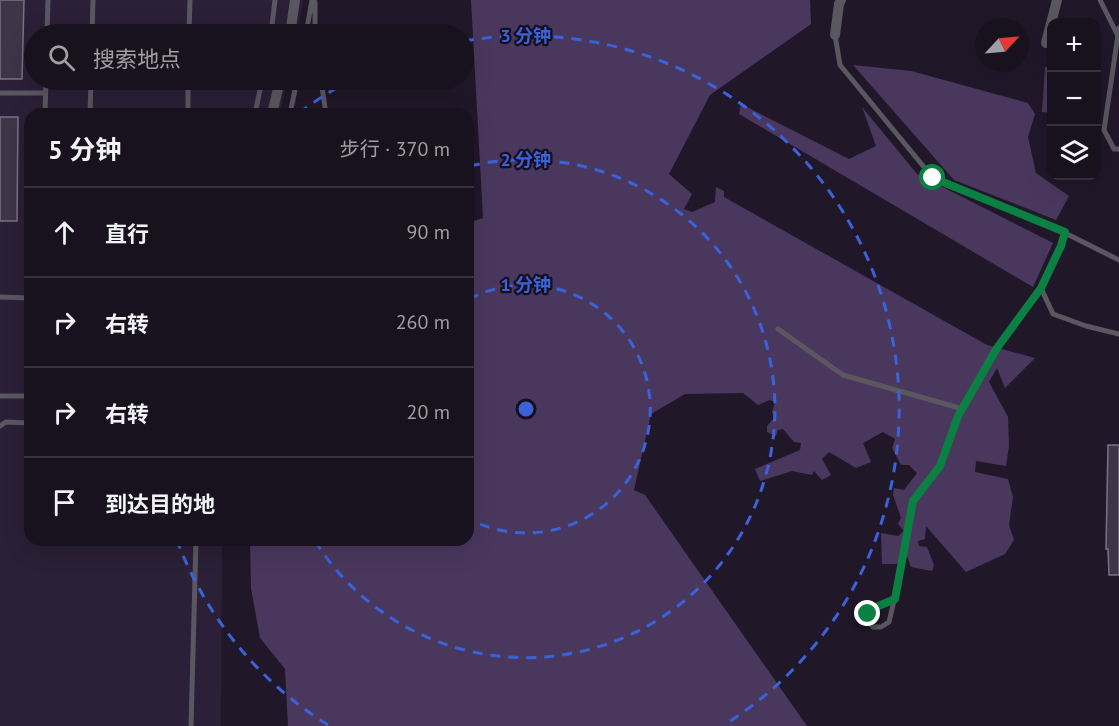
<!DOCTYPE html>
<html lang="zh">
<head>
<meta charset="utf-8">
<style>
	:root { --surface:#18121f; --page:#25202c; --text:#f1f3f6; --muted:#9f9ea4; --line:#36323d }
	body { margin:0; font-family:"PT Sans","Noto Sans SC",sans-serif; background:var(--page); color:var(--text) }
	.controls { position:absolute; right:18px; top:18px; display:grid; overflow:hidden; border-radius:12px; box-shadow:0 6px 24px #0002 }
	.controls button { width:54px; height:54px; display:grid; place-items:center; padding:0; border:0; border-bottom:2px solid var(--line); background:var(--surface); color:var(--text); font:30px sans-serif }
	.compass { position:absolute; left:975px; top:18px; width:54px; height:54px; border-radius:50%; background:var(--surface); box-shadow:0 6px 24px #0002; rotate:64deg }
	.stop { position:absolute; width:18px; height:18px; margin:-14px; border:4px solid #0b8043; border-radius:50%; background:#fff }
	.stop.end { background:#0b8043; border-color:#fff; box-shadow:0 2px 6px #0008 }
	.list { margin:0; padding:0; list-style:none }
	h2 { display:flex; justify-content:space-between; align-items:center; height:78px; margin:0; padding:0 24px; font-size:26px }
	h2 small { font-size:20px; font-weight:400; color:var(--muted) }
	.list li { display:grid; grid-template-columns:39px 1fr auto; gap:18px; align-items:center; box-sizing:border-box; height:90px; padding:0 24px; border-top:2px solid var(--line) }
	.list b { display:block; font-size:22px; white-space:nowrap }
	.list em { font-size:20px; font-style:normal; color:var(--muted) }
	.icon { flex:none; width:33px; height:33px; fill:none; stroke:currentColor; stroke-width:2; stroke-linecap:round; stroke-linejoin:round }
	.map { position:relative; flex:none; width:1119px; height:726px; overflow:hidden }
	.search { position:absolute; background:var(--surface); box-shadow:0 6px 24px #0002; left:24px; top:24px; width:450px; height:66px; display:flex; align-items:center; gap:15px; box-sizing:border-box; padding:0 21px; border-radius:33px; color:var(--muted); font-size:22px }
	.panel { position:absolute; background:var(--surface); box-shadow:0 6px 24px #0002; left:24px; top:108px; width:450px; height:438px; border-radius:18px }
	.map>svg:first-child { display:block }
	.built { fill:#2b2037 }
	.green { fill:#4a375e }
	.building { fill:#3e3548; stroke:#7a7186; stroke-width:1.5 }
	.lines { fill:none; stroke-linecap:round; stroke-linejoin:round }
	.service { stroke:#5b5760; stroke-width:5 }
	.minor { stroke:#5b5760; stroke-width:10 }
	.route { stroke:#0b8043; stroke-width:8 }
	.ring { fill:none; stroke:#3a63da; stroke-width:3; stroke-dasharray:10 8 }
	.centre { fill:#3a63da; stroke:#170f20; stroke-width:3 }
	.ring-label { font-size:18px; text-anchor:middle; font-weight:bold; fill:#3a63da; stroke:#170f20; stroke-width:4.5; stroke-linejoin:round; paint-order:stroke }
</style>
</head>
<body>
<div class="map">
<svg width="1119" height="726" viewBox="0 0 1119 726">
	<rect width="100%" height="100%" fill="#201829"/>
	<path class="built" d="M0,0H303L297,34H34V80H287L280,114H30V540H222L221,726H0Z"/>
	<path class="green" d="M471,0H810L811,24L710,95L669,174L692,194L684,209L692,212L715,202L716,187L724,191V197L987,345L1035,358L1005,388L997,368L989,382L1008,417L1009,446L1006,466L976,461L975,472L1008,479L1013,497L1009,525L1014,540L1005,554L966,572L926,526L925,539L918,541L919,546L927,547L934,565L932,571L911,567L903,545L897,564H882L881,533L898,536L904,531L898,524L901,518L893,495L894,488L904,490L917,473L909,465H901L892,448L895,439L883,432L863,443L871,462L856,468L829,452L822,459L831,475L822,480L814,471L812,475L792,471L760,481L755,469L800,450L801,443L794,442L783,429L778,430L776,436L767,432V426L774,418L772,412L775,402L770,400L758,405L743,393L685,394L651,414L634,490L645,495L807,726H288L285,669L260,638L251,588L250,540H468V223L483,218Z
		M853,65L911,71L1028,103L1035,114L1028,137L1036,173L1069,196L1056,220L954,180Z
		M1045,67H1051V113L1042,112Z
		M741,104L849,159L876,146L862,107L917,174L1053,243L1033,287L739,114Z"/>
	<path class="building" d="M0,0H24L22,79H0Z
		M0,117H18L17,221H0Z
		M1108,445H1119V575H1109L1108,549H1106Z"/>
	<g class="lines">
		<path class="service" d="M1100,0L1118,36
			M315,2V34
			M1119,28L1104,130L1114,149H1119
			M47,34L48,0
			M92,34L93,0
			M189,34L190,0
			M271,34L275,0
			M306,34L312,0
			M835,35L840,65L933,178L1065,233L1119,260
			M321,80L326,114
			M0,93H45
			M45,114L46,80
			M90,114L91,80
			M188,114V80
			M255,114L262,80
			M290,114L297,80
			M1041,288L1053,314L1086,326L1119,334
			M0,297L30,298
			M778,329L843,375L963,409
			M0,396H30
			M0,426L6,422L30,423
			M895,599L876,607L868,614V622L873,627H881L889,622L901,571L913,501L940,466L958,416L997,348L1041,288L1061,246L1065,233
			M191,726L196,540"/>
		<path class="minor" d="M290,34L295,0
			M835,35L839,4L841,0
			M1046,43L1057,0
			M272,114L280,80"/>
	</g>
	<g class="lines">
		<path class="route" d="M868,614L876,607L895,599L913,501L940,466L958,416L997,348L1041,288L1061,246L1065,232L933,178"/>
	</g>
	<g class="ring">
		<path d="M469 299A124 124 0 1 1 469 519"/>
		<path d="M470 166A249 249 0 1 1 315 541"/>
		<path d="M328 725A373 373 0 0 1 178 543M299 113A373 373 0 0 1 351 80M464 41A373 373 0 0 1 724 725"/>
	</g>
	<circle cx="526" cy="409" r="9" class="centre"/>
	<g class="ring-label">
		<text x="526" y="42">3 分钟</text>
		<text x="526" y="166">2 分钟</text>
		<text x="526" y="291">1 分钟</text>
	</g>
</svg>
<div class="controls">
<button>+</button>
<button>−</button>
<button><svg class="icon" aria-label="layers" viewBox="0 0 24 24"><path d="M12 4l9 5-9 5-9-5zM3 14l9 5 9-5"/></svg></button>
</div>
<svg class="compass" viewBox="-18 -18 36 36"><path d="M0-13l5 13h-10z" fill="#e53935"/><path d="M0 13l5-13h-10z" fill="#9f9ea4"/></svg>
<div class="stop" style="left:933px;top:178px"></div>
<div class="stop end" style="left:868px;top:614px"></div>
<div class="search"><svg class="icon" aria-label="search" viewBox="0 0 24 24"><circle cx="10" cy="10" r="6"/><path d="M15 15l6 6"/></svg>搜索地点</div>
<section class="panel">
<h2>5 分钟<small>步行 · 370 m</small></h2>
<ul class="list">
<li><svg class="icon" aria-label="ahead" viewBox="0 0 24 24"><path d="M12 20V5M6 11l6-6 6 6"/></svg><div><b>直行</b></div><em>90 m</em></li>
<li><svg class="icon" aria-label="right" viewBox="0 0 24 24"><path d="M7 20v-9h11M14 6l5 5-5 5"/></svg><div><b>右转</b></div><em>260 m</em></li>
<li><svg class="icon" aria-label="right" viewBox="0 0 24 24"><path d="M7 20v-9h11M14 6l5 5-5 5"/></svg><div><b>右转</b></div><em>20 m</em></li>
<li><svg class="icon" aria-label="arrive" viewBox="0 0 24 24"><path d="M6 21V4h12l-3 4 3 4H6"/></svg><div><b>到达目的地</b></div></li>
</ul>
</section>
</div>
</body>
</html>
